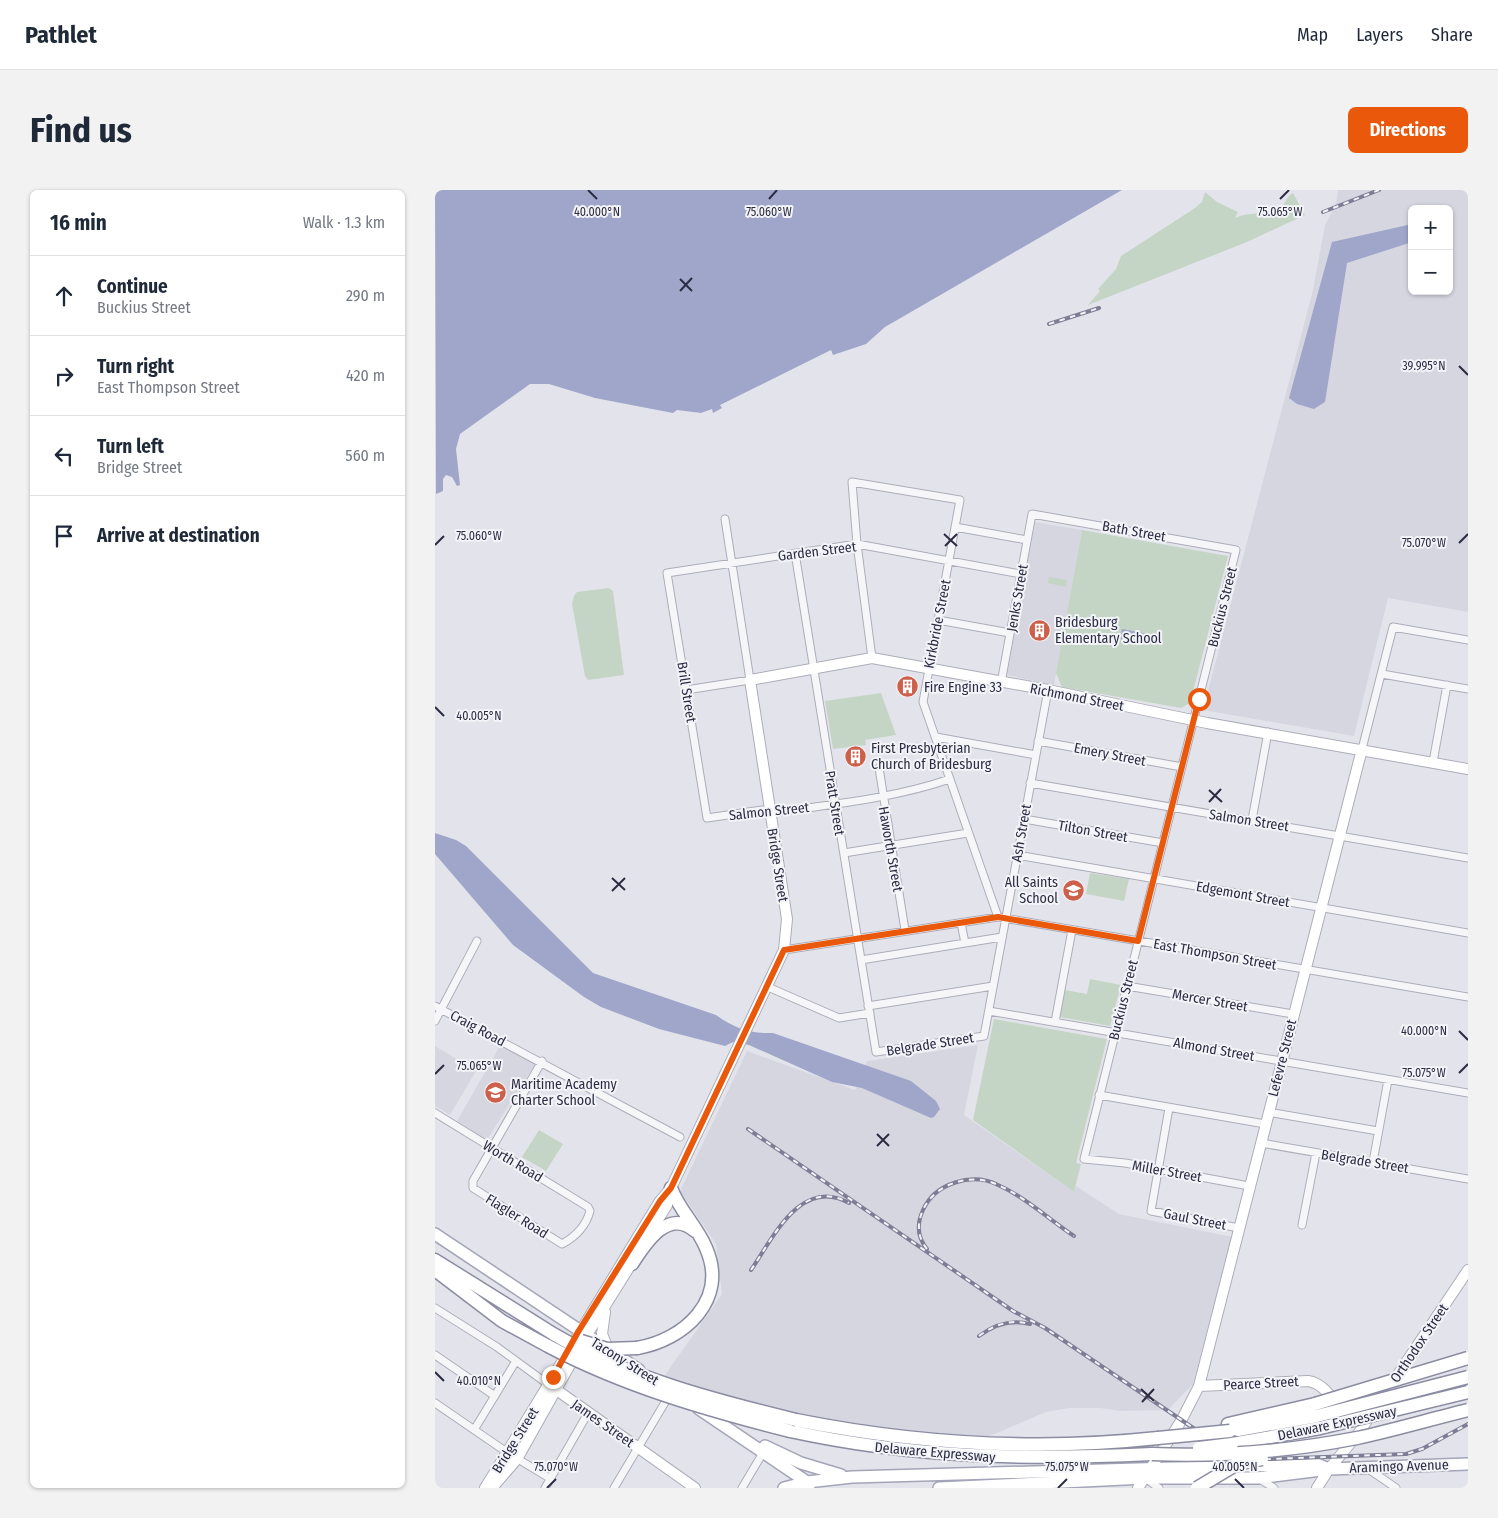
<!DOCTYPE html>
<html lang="en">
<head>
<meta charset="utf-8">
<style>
	:root { --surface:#fff; --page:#f2f2f3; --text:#1f2937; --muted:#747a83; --line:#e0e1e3; --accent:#ea580c }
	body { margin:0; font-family:"Fira Sans Condensed",sans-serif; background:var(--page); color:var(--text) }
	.controls { position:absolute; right:15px; top:15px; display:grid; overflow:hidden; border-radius:8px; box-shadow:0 1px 4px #0004 }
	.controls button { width:45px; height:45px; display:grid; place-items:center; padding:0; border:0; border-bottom:1px solid var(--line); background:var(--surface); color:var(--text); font:25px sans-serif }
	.stop { position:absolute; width:15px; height:15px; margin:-11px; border:4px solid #ea580c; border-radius:50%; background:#fff }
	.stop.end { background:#ea580c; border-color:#fff; box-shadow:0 1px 5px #0008 }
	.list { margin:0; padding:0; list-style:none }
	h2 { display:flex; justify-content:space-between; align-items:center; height:65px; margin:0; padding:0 20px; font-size:21px }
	h2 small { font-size:16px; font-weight:400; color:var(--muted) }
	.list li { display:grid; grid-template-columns:32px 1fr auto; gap:15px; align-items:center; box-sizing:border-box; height:80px; padding:0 20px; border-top:1px solid var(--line) }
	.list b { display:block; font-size:19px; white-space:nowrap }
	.list p { margin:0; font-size:16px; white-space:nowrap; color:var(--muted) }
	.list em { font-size:16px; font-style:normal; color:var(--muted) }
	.icon { flex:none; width:28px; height:28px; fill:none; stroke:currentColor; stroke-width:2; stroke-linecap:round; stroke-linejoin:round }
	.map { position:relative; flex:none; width:1033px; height:1298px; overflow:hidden; border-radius:8px }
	header { display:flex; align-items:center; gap:30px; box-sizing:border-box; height:70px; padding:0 25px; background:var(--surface); border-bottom:1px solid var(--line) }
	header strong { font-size:24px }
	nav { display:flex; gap:28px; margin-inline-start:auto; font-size:18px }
	.intro { display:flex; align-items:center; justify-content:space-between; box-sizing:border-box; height:120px; padding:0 30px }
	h1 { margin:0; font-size:35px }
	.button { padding:12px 22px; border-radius:8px; background:var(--accent); color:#fff; font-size:18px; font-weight:700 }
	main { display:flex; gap:30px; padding:0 30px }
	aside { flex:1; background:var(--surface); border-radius:8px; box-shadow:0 1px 4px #0004 }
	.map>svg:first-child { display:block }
	.built { fill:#d5d6e0; fill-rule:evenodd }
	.green { fill:#c4d5c5 }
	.water { fill:#9fa6ca }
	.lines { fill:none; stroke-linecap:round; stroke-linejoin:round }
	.street-casing { stroke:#acadb9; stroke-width:9 }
	.secondary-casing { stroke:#acadb9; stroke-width:12 }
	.primary-casing { stroke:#a3a4b7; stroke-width:14 }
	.highway-casing { stroke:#8b8ca2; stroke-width:15 }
	.street { stroke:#f6f6f9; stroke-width:7 }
	.secondary { stroke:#fff; stroke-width:10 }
	.primary { stroke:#fff; stroke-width:11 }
	.highway { stroke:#fff; stroke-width:12 }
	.rail-casing { stroke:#7d7e95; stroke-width:4 }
	.rail { stroke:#f3f4f8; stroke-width:2; stroke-dasharray:5.5; stroke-linecap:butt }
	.highway-bridge-casing { stroke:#8b8ca2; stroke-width:15; stroke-linecap:butt }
	.highway-bridge { stroke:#fff; stroke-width:12 }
	.route { stroke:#ea580c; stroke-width:6 }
	.ticks { fill:none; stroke:#2b2c43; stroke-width:2 }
	.labels { text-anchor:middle; stroke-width:4; stroke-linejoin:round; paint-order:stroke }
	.street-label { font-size:14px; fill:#2b2c43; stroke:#f3f4f8 }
	.poi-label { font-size:14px; fill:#2b2c43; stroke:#f3f4f8; text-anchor:start }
	.ticks-label { font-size:12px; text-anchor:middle; fill:#2b2c43; stroke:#f3f4f8; stroke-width:4; stroke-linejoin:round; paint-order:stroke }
</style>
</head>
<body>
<header>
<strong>Pathlet</strong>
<nav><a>Map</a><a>Layers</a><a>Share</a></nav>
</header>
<div class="intro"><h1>Find us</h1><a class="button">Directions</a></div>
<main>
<aside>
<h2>16 min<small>Walk · 1.3 km</small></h2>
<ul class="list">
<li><svg class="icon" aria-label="ahead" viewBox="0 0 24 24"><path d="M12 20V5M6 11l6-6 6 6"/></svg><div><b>Continue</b><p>Buckius Street</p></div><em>290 m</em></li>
<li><svg class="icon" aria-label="right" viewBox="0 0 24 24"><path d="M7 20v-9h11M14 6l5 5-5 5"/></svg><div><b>Turn right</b><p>East Thompson Street</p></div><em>420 m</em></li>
<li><svg class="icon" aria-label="left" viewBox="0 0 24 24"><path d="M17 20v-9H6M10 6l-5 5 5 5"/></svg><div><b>Turn left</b><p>Bridge Street</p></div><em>560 m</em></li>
<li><svg class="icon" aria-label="arrive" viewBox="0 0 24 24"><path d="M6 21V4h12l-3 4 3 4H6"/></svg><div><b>Arrive at destination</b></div></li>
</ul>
</aside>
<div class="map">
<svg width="1033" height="1298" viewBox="0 0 1033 1298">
	<rect width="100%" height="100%" fill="#e3e4eb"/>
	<path class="built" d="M903,0H1033V422L953,408L919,546L768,520L878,100L890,35L901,13ZM977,19H1014V101H977Z
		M600,332L647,340L619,495L572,485Z
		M543,855L529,925L639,1002L641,996L684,1024L797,1047L758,1194L733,1220L685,1221L665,1218H634L611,1222L550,1248L525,1251L369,1229L251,1198L230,1185L287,1104L281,1054L245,1001L312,861L420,900L432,871Z
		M0,856L41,881L15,925L0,916Z
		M65,856L100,874L52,950L22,931Z"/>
	<path class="green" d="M770,2L782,12L803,22L800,28C813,22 828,25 841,20C851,17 850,7 858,3L870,25L812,52L653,115L665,101L663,99L681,79L686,66L760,18L767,12Z
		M647,340L793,366L755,513L746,518L627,497L621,483Z
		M614,387L632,390L631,397L613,393Z
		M174,398L178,401L189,485L153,490L150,486L137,414L139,406L142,402Z
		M446,503L461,545L430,550L431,555L398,559L390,511Z
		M655,683L694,689L689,711L651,704Z
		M655,789L686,795L675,836L625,827L630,800L652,804Z
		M559,829L672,849L641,973L646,974L639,1002L538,930Z
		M104,940L128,954L111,981L87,967Z"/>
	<path class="water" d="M0,0H687L450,137L431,154L398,165L396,160L285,215L287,218L278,223L277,219L266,223L242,220L238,223L160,208L114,194H95L25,244L21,259L25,295L22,296L17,287L11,285L8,289V301L1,304Z
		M977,34V52L912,73L890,212L879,219L862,214L854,208L897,52Z
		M687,439L713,444L712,454L685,449Z
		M0,643L21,650L31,656L158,783L281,825C299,838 315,844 338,843L476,891L501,911L505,919L499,927L496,928L427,898L397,892L314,855L298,852L290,856L224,839L166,817L149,807L78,755L0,664Z"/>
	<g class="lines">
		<defs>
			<path id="street" d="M520,337L592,350
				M360,363L441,862L549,846L613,500
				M503,430L575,443
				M437,468L422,354L417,292L525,310L488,512L563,727
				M947,484L1033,499
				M566,493L597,324L801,360L649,969L690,973L814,996
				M251,500L315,490L290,329
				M501,547L601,565
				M603,551L747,577
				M927,559L958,437L1033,450
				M998,572L1012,495
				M444,578L470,740
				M515,589C459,608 401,614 343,622L327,620L272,628L232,383L422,354L586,384
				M595,593L1033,668
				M589,629L728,653
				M817,630L833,542
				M409,663L533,643
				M582,665L1033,743
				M526,733L530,753
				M349,760L563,727L1033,807
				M426,770L567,747
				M692,796L858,824
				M333,797L404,828L435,823
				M0,816L245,947
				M433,816L558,796
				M554,821L1033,903
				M0,831L42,751
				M620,832L637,740
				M664,905L830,934
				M734,918L716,1021L804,1038
				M833,922L943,941
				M0,923L153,1017L155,1021C151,1036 140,1047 127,1054L38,998V991C61,951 84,911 107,871
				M826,953L1033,989
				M938,972L953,890
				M867,1035L881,963
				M0,1118L62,1157L114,1195
				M0,1165L60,1206
				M0,1213L73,1263L116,1289
				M39,1240L81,1171
				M932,1278L961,1298
				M710,1288L724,1298
				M823,1288L839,1298
				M110,1298L153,1223
				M179,1298L235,1204
				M307,1298L329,1261"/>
			<path id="secondary" d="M211,1049L232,1015L236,998L349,760L352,729L315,490L437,468L613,500L772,533L1033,579
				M170,1122L167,1144L174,1161
				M148,1151L200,1068
				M116,1196L260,1298
				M764,1196L873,1191C886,1193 893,1203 901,1213
				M50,1298C109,1203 166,1106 225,1011L235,999
				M57,1298L82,1269L141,1164
				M703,1298L746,1231L764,1196L927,559
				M882,1298L894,1279L923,1244L1033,1080"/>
			<path id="primary" d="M0,1044L204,1180
				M264,1219L375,1294
				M330,1256L366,1273L406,1285
				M349,1298L372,1292L417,1287L808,1276L882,1274L894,1279
				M504,1298L710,1288H822L894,1279L1033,1274"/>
			<path id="highway" d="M0,1070L120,1145
				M197,1074C210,1054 233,1017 260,1041
				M0,1080L67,1131L113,1156
				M202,1158C249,1150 294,1110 271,1058C262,1036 244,1020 236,998
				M361,1230C481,1254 602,1261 723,1248
				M793,1234L880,1214
				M803,1240L882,1226
				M355,1241C479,1268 591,1270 717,1264
				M797,1254L885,1238"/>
		</defs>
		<use href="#street" class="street-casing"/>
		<use href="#secondary" class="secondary-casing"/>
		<use href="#primary" class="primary-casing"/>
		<use href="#highway" class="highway-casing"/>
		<use href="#street" class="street"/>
		<use href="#secondary" class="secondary"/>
		<use href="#primary" class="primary"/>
		<use href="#highway" class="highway"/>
		<defs>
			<path id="rail" d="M888,22L944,0
				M614,134L664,118
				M313,939L578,1121L610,1138L785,1256L810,1265L834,1269L971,1264L987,1259L1033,1234
				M492,1059C482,1047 482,1033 488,1020C500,993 537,982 563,995C590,1007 615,1030 639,1046
				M316,1080C338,1048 366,986 414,1013
				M544,1146C560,1134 576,1129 595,1134"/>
		</defs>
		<use href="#rail" class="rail-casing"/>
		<use href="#rail" class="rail"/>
		<defs>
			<path id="highway-bridge" d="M120,1145C194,1188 279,1210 361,1230
				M146,1151L172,1159L202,1158
				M113,1156C189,1196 272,1220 355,1241
				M880,1214L1033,1168
				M882,1226L1033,1187
				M885,1238L1033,1202
				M723,1248L795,1241
				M764,1258L797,1254
				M717,1264C786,1267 855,1261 922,1248C959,1240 996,1229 1033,1220
				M762,1298L802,1274L827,1269"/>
		</defs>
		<use href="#highway-bridge" class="highway-bridge-casing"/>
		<use href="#highway-bridge" class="highway-bridge"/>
	</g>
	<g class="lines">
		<path class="route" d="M118,1187L143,1142L225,1011L236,998L349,760L563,727L703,751L764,509"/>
	</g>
	<path class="ticks" d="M153,0L162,9M334,9L342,0M845,9L854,0M245,89L257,101M245,101L257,88M1024,176L1033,185M509,344L522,356M1024,353L1033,344M0,355L9,346M510,356L522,344M0,517L9,526M774,600L787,612M774,612L786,599M177,688L190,700M177,701L190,688M1024,841L1033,850M1024,883L1033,874M0,884L9,875M442,944L454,956M442,956L454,944M0,1182L9,1191M706,1199L719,1211M707,1212L719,1199M800,1289L809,1298M112,1298L121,1289M623,1298L632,1289"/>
	<defs>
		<symbol id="building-disc" viewBox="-11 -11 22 22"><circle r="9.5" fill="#cd604b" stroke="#f3f4f8"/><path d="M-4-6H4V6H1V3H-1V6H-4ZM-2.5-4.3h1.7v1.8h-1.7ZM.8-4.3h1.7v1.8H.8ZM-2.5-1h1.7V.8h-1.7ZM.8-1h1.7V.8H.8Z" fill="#fff"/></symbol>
		<symbol id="school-disc" viewBox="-11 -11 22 22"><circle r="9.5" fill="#cd604b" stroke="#f3f4f8"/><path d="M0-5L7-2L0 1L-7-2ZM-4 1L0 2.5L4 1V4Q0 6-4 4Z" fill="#fff"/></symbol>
	</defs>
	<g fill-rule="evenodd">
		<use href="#building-disc" x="592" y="428" width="25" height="25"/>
		<use href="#building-disc" x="460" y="484" width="25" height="25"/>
		<use href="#building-disc" x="408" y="554" width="25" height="25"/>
		<use href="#school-disc" x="626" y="688" width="25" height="25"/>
		<use href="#school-disc" x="48" y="890" width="25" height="25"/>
	</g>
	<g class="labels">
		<g class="street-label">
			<text transform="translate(699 341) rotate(10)" y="5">Bath Street</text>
			<text transform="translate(382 361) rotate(-7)" y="5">Garden Street</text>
			<text transform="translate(582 408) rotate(-80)" y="5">Jenks Street</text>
			<text transform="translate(787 417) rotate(-76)" y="5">Buckius Street</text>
			<text transform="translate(502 434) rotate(-79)" y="5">Kirkbride Street</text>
			<text transform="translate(252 502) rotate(81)" y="5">Brill Street</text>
			<text transform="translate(642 507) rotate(11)" y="5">Richmond Street</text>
			<text transform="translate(675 564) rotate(11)" y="5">Emery Street</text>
			<text transform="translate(400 613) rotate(81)" y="5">Pratt Street</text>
			<text transform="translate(334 621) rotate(-6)" y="5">Salmon Street</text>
			<text transform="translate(814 630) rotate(9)" y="5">Salmon Street</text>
			<text transform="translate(658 641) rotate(10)" y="5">Tilton Street</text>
			<text transform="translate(586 643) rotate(-80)" y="5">Ash Street</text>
			<text transform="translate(456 659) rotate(80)" y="5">Haworth Street</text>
			<text transform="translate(343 675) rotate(81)" y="5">Bridge Street</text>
			<text transform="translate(808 704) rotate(10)" y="5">Edgemont Street</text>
			<text transform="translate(780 764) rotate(10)" y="5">East Thompson Street</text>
			<text transform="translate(688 810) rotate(-76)" y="5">Buckius Street</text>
			<text transform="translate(775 810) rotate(10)" y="5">Mercer Street</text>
			<text transform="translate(43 838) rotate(28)" y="5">Craig Road</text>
			<text transform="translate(495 854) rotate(-9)" y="5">Belgrade Street</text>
			<text transform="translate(779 859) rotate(10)" y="5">Almond Street</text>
			<text transform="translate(847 868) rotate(-76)" y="5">Lefevre Street</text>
			<text transform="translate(78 971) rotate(31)" y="5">Worth Road</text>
			<text transform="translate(930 971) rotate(9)" y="5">Belgrade Street</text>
			<text transform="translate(732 981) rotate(10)" y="5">Miller Street</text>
			<text transform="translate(82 1026) rotate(32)" y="5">Flagler Road</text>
			<text transform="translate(760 1029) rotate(11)" y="5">Gaul Street</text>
			<text transform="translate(984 1153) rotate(-56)" y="5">Orthodox Street</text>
			<text transform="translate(190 1171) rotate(32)" y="5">Tacony Street</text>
			<text transform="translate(826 1193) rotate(-3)" y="5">Pearce Street</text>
			<text transform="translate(168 1233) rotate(35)" y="5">James Street</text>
			<text transform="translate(902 1233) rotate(-12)" y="5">Delaware Expressway</text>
			<text transform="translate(80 1250) rotate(-58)" y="5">Bridge Street</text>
			<text transform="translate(500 1262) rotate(5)" y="5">Delaware Expressway</text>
			<text transform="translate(964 1276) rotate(-2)" y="5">Aramingo Avenue</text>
		</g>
		<g class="poi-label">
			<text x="620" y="437">Bridesburg<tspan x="620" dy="16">Elementary School</tspan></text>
			<text x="489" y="502">Fire Engine 33</text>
			<text x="436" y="563">First Presbyterian<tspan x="436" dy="16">Church of Bridesburg</tspan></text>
			<text x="623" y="697" text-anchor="end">All Saints<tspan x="623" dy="16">School</tspan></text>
			<text x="76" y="899">Maritime Academy<tspan x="76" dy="16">Charter School</tspan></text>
		</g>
	</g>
	<g class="ticks-label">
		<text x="162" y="26">40.000°N</text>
		<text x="334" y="26">75.060°W</text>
		<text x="845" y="26">75.065°W</text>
		<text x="989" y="180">39.995°N</text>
		<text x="44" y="350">75.060°W</text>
		<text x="989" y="357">75.070°W</text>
		<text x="44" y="530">40.005°N</text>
		<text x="989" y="845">40.000°N</text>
		<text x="44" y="880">75.065°W</text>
		<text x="989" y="887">75.075°W</text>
		<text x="44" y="1195">40.010°N</text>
		<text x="121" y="1281">75.070°W</text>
		<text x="632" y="1281">75.075°W</text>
		<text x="800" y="1281">40.005°N</text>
	</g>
</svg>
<div class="controls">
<button>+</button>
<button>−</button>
</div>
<div class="stop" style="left:764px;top:509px"></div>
<div class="stop end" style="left:118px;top:1187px"></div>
</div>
</main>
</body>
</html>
